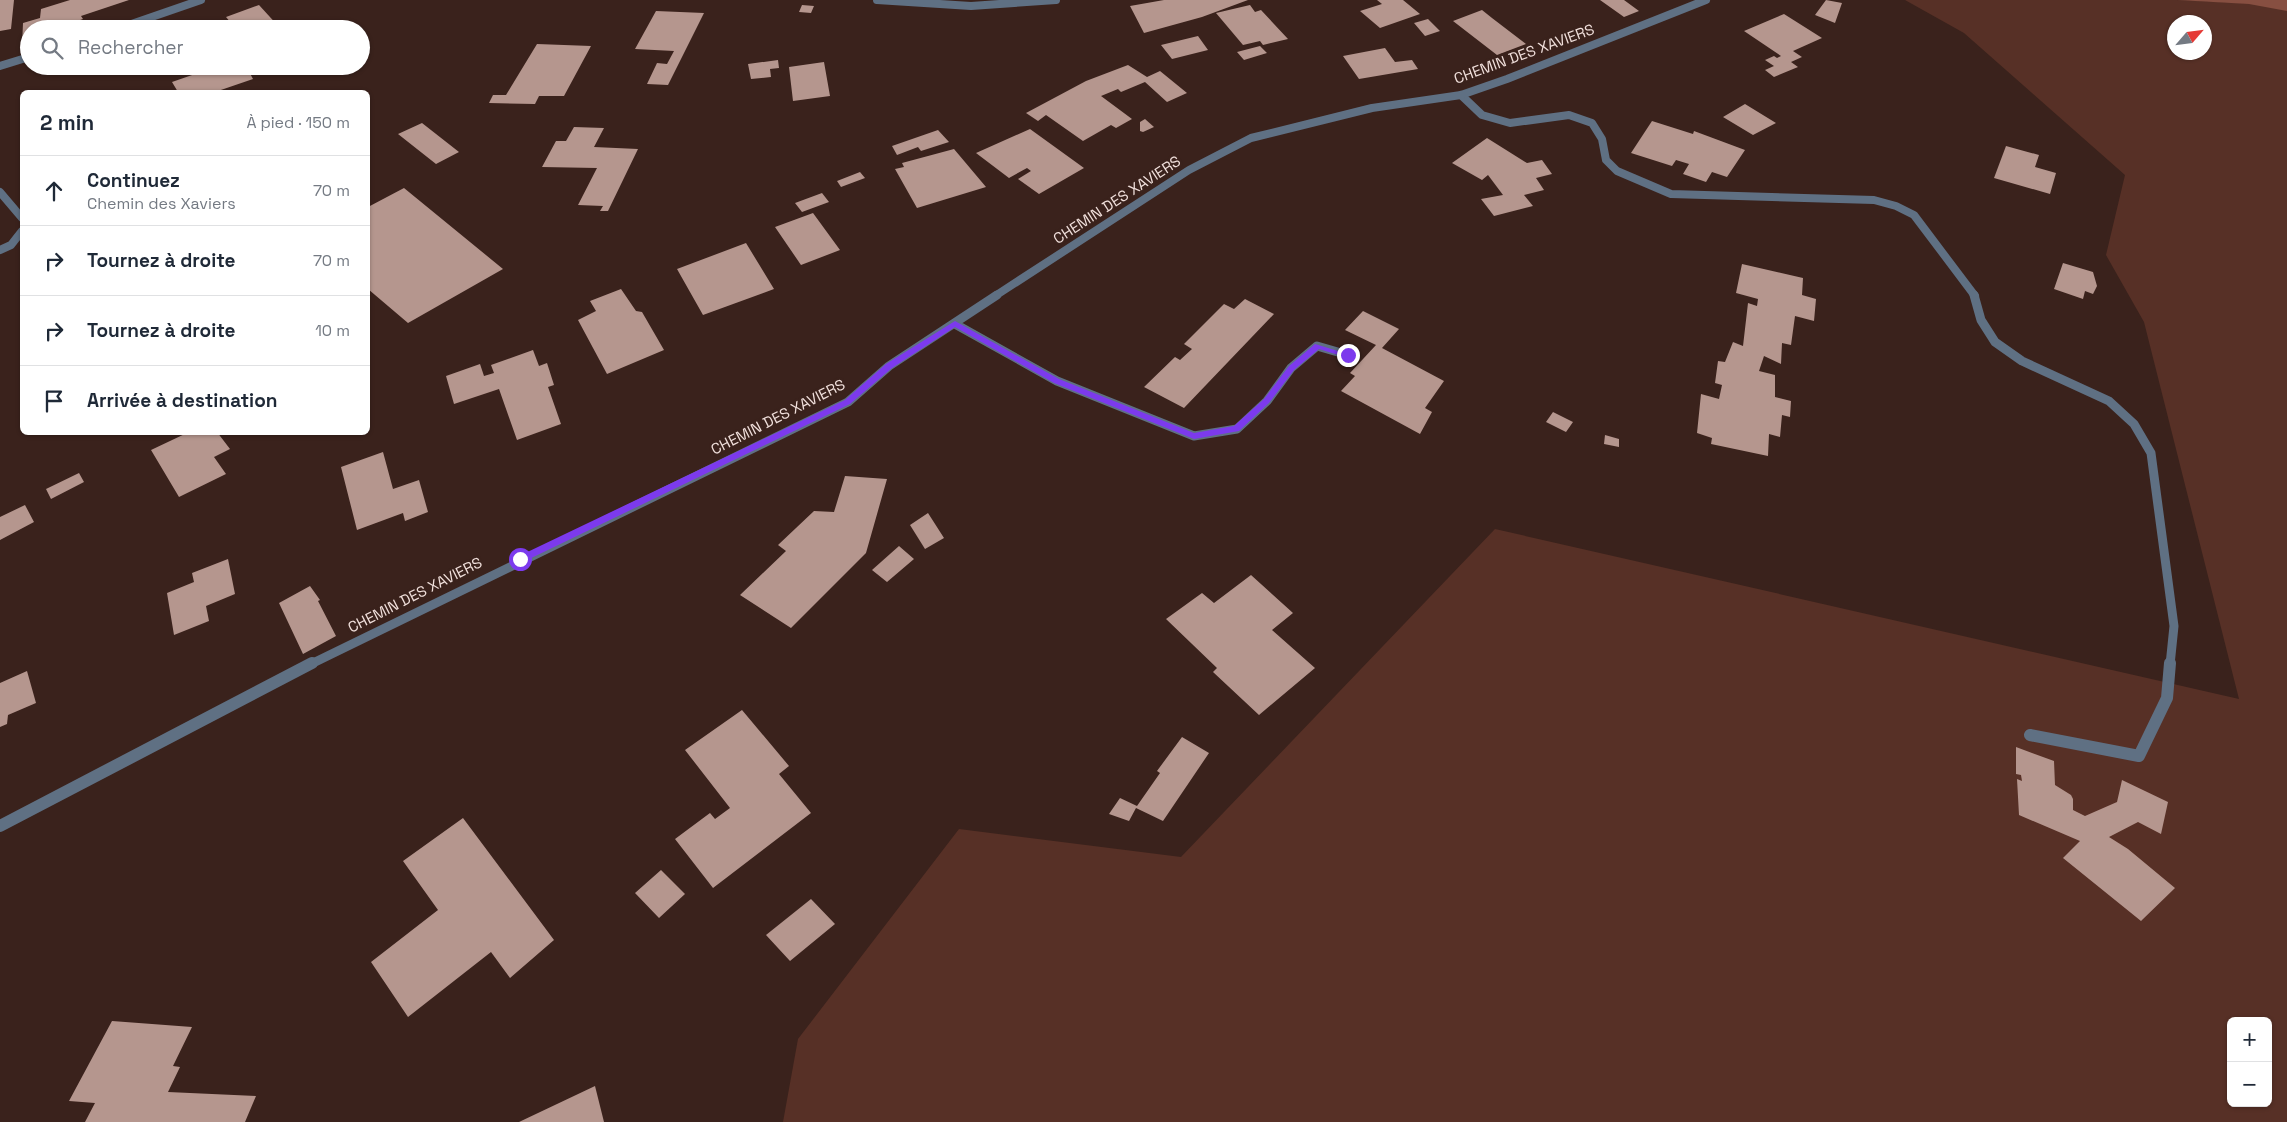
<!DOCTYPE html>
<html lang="fr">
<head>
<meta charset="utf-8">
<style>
	:root { --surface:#fff; --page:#f6f6f7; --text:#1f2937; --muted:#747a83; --line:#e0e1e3 }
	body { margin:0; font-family:"Space Grotesk",sans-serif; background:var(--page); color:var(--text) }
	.controls { position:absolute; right:15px; bottom:15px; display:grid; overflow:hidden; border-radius:8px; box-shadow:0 1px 4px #0004 }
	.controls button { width:45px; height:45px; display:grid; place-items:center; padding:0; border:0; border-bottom:1px solid var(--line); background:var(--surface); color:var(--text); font:25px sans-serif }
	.compass { position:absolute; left:2167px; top:15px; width:45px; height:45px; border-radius:50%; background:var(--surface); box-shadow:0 1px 4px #0004; rotate:62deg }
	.stop { position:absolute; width:15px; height:15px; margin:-11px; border:4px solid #7c3aed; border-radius:50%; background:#fff }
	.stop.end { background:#7c3aed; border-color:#fff; box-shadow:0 1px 5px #0008 }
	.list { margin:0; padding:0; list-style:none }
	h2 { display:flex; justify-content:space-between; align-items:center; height:65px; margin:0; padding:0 20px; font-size:21px }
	h2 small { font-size:16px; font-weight:400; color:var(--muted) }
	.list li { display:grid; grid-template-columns:32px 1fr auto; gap:15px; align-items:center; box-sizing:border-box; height:70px; padding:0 20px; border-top:1px solid var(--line) }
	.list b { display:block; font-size:19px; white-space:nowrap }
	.list p { margin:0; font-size:16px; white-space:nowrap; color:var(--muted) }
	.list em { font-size:16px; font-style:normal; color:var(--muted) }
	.icon { flex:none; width:28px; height:28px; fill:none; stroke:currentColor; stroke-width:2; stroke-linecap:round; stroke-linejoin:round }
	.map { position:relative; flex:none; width:2287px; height:1122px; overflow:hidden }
	.search { position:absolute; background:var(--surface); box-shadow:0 1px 4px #0004; left:20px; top:20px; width:350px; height:55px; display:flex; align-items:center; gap:12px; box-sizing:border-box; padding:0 18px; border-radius:28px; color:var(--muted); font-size:19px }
	.panel { position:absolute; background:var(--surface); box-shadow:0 1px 4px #0004; left:20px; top:90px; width:350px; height:345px; border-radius:8px }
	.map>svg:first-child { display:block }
	.green { fill:#573026; fill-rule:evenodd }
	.forest { fill:#874f41 }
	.building { fill:#b5968e }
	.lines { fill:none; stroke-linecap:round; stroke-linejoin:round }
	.service-far2 { stroke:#5f7083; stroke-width:8 }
	.service-far1 { stroke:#5f7083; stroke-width:9 }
	.service { stroke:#5f7083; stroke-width:12 }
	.minor-far2 { stroke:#5f7083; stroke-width:8 }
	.minor-far1 { stroke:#5f7083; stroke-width:9 }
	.minor { stroke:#5f7083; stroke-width:12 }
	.route { fill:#7c3aed }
	.labels { text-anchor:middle; stroke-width:5; stroke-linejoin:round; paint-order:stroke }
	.street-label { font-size:15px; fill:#f1e0dc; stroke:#3a221c }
</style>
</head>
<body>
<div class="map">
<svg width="2287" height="1122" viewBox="0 0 2287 1122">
	<rect width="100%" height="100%" fill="#3a221c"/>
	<path class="green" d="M1905,0H2177L2261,4L2287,10V1122H783L798,1039L959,829L1181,857L1495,529L2239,699L2144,322L2106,255L2125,175L1964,33ZM2174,22H2204V52H2174ZM2231,1021H2268V1103H2231Z"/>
	<path class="forest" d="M2177,0H2287V11L2249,4Z"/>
	<path class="building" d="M0,0H14L11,29L0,31Z
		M70,0H129L81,16L83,19L56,29H29V44L22,46L23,23L40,18L41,9Z
		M1164,0H1248L1202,17L1144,33L1130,6Z
		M1377,0H1403L1420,14L1380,28L1360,11L1382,4Z
		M1600,0H1624L1639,11L1624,17Z
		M1826,0L1842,3L1835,23L1815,15Z
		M259,5L280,28L236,29L226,17Z
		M802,5L814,6L811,13L799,12Z
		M1250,5L1255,12L1261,10L1288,39L1263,45L1260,41L1243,45L1216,13Z
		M1482,10L1492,18L1526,44L1497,55L1453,21Z
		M656,11L704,13L668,85L647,84L657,63L667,64L674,51L635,49Z
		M1784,14L1822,38L1793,51L1802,57L1791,62L1798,67L1774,77L1765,70L1774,66L1765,60L1774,56L1777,58L1781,56L1744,31Z
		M1428,19L1440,31L1425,36L1414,23Z
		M1198,36L1208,50L1172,59L1161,45Z
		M537,44L591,46L564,96H539L535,104L489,103L493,95H506Z
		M1260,46L1267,53L1244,60L1237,52Z
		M1385,48L1395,62L1412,60L1418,69L1359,79L1343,56Z
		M778,60L779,68L770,69L771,77L751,79L748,64Z
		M824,62L830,96L793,101L789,67Z
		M1128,65L1147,77L1160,71L1187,93L1167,102L1145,82L1121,92L1118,89L1101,96L1132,119L1116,128L1111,125L1083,141L1046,115L1038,121L1026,113L1086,81Z
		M218,66H246L253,79L215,92H178L172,82Z
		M1745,104L1776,123L1753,135L1723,117Z
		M1145,119L1154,127L1143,132L1140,131V122Z
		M1652,121L1693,134L1694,131L1745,150L1727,177L1712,172L1706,182L1683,174L1689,164L1676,160L1672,166L1631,153Z
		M422,123L459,152L436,164L398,134Z
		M574,127L604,128L594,147L638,149L608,211H600L603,206L578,205L597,168L542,167L556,141H566Z
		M1030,129L1084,168L1039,194L1018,179L1031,171L1027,168L1009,178L976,153Z
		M938,130L949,142L921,151L918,147L897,155L892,146Z
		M1487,138L1527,163L1542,160L1552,174L1536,178L1544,190L1524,195L1533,206L1494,216L1481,199L1503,195L1488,175L1482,180L1452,163Z
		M2006,146L2039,155L2035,167L2056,173L2050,194L1994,178Z
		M954,149L986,187L917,208L895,169L904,167L902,163Z
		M860,172L865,178L841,187L837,181Z
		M404,188L503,269L408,323L368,289V207Z
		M822,193L829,202L802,212L795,203Z
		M813,213L840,250L801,265L775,227Z
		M746,243L774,289L703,315L677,269Z
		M2063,263L2093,272L2097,286L2093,294L2085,291L2083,299L2054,289Z
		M1742,264L1803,278L1802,295L1816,299L1814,321L1795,316L1791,345L1782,343L1781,364L1764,356L1759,371L1775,375V397L1791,401L1790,417L1782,415L1780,437L1769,434L1768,456L1711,444L1712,438L1697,433L1701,394L1719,399L1722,385L1715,383L1718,361L1725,362L1733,342L1743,346L1748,303L1757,306L1758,299L1736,293Z
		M621,289L636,311L642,312L664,350L607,374L578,320L596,311L590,301Z
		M1245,299L1274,314L1184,408L1144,387L1175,357L1180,360L1192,349L1184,344L1224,304L1234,309Z
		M1363,311L1399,329L1382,348L1444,381L1425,408L1432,412L1420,434L1341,391L1355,376L1350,373L1376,345L1345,330Z
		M533,350L539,366L547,363L554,385L548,387L561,424L517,440L499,389L454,404L446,376L480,364L484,376L494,373L491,365Z
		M1553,412L1573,422L1566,432L1546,422Z
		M189,432H217L230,449L214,457L226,474L179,497L151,450Z
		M1605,435L1619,439V447L1604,444Z
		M383,452L393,489L419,480L428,512L405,521L403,513L357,530L341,467Z
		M79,473L84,482L51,499L46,489Z
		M845,476L887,479L866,553L791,628L740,595L786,551L778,545L814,511L834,512Z
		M25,505L34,522L0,540V517Z
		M928,513L944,538L925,549L910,525Z
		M899,546L914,559L887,582L872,570Z
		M228,559L235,594L206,606L209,621L174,635L167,593L194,582L192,573Z
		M1251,575L1293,613L1272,630L1315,668L1259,715L1213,672L1217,668L1166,619L1202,593L1214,603Z
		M310,586L320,600L318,601L336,636L303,654L279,603Z
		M27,671L36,703L8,715L7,724L0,727V683Z
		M742,710L789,766L779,774L811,813L713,888L675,839L710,813L715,819L730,808L685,750Z
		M1182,737L1209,753L1163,821L1136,808L1129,821L1109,814L1120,798L1137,806L1160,773L1157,771Z
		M2016,747L2054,761L2055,785L2071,795L2073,799V810L2085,816L2117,802L2122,780L2168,802L2161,834L2138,822L2109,837L2128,849L2175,888L2141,921L2063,858L2080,841L2019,815L2017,779L2022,781L2021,775L2016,774Z
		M463,818L554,940L510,978L491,952L408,1017L371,962L438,910L403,861Z
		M661,870L685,894L659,918L635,893Z
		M811,899L835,924L790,961L766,935Z
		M112,1021L192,1027L173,1066L180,1067L168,1092L256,1096L245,1122H85L95,1103L69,1101Z
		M595,1086L604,1122H519Z"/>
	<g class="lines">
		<path class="service-far2" d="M1461,95L1482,115L1510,123L1569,115L1592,123L1602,139L1606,160L1617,171L1671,194L1874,200L1896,206L1914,215L1975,296"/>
		<path class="service-far1" d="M1974,295L1981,320L1995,342L2022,361L2109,401L2134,424L2151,453L2174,626L2170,665"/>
		<path class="service" d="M2030,735L2139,756L2167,698L2170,663"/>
		<path class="minor-far2" d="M877,0L971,6L1056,0
			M117,29L201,0
			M0,66L29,57
			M0,192L22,218
			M0,250L11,245L22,231
			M995,296L1189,170L1251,138L1372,108L1461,95L1507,79L1706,0"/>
		<path class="minor-far1" d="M955,324L1057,381L1194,436L1237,429L1267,401L1291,368L1317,346L1348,355
			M309,665L848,402L889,366L997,295"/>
		<path class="minor" d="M0,826L312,663"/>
	</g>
	<path class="route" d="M955,321L1059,379L1194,433L1234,426L1264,399L1289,366L1315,344L1351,355L1348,358L1319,349L1294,370L1269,403L1239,431L1194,439L1054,383L955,327L892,368L850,404L523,562H517V557L845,400L886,364Z"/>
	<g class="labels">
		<g class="street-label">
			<text transform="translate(1524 54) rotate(-20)" y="5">CHEMIN DES XAVIERS</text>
			<text transform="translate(1117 200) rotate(-33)" y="5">CHEMIN DES XAVIERS</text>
			<text transform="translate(778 417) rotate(-27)" y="5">CHEMIN DES XAVIERS</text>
			<text transform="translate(415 595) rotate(-27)" y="5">CHEMIN DES XAVIERS</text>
		</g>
	</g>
</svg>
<div class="controls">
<button>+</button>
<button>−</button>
</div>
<svg class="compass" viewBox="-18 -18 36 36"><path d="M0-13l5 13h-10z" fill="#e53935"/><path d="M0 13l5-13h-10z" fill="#747a83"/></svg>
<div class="stop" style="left:520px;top:559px"></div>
<div class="stop end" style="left:1348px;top:355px"></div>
<div class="search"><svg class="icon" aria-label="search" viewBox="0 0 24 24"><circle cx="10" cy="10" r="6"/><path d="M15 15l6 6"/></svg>Rechercher</div>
<section class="panel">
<h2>2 min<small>À pied · 150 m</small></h2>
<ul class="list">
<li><svg class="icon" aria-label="ahead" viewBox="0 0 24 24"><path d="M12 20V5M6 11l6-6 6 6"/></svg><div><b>Continuez</b><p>Chemin des Xaviers</p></div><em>70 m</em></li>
<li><svg class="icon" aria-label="right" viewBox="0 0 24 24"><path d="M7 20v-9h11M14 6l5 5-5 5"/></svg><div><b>Tournez à droite</b></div><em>70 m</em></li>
<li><svg class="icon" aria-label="right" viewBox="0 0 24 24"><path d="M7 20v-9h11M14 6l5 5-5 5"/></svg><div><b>Tournez à droite</b></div><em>10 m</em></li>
<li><svg class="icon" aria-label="arrive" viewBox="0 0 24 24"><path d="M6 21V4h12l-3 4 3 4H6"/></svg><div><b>Arrivée à destination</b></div></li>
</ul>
</section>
</div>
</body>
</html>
